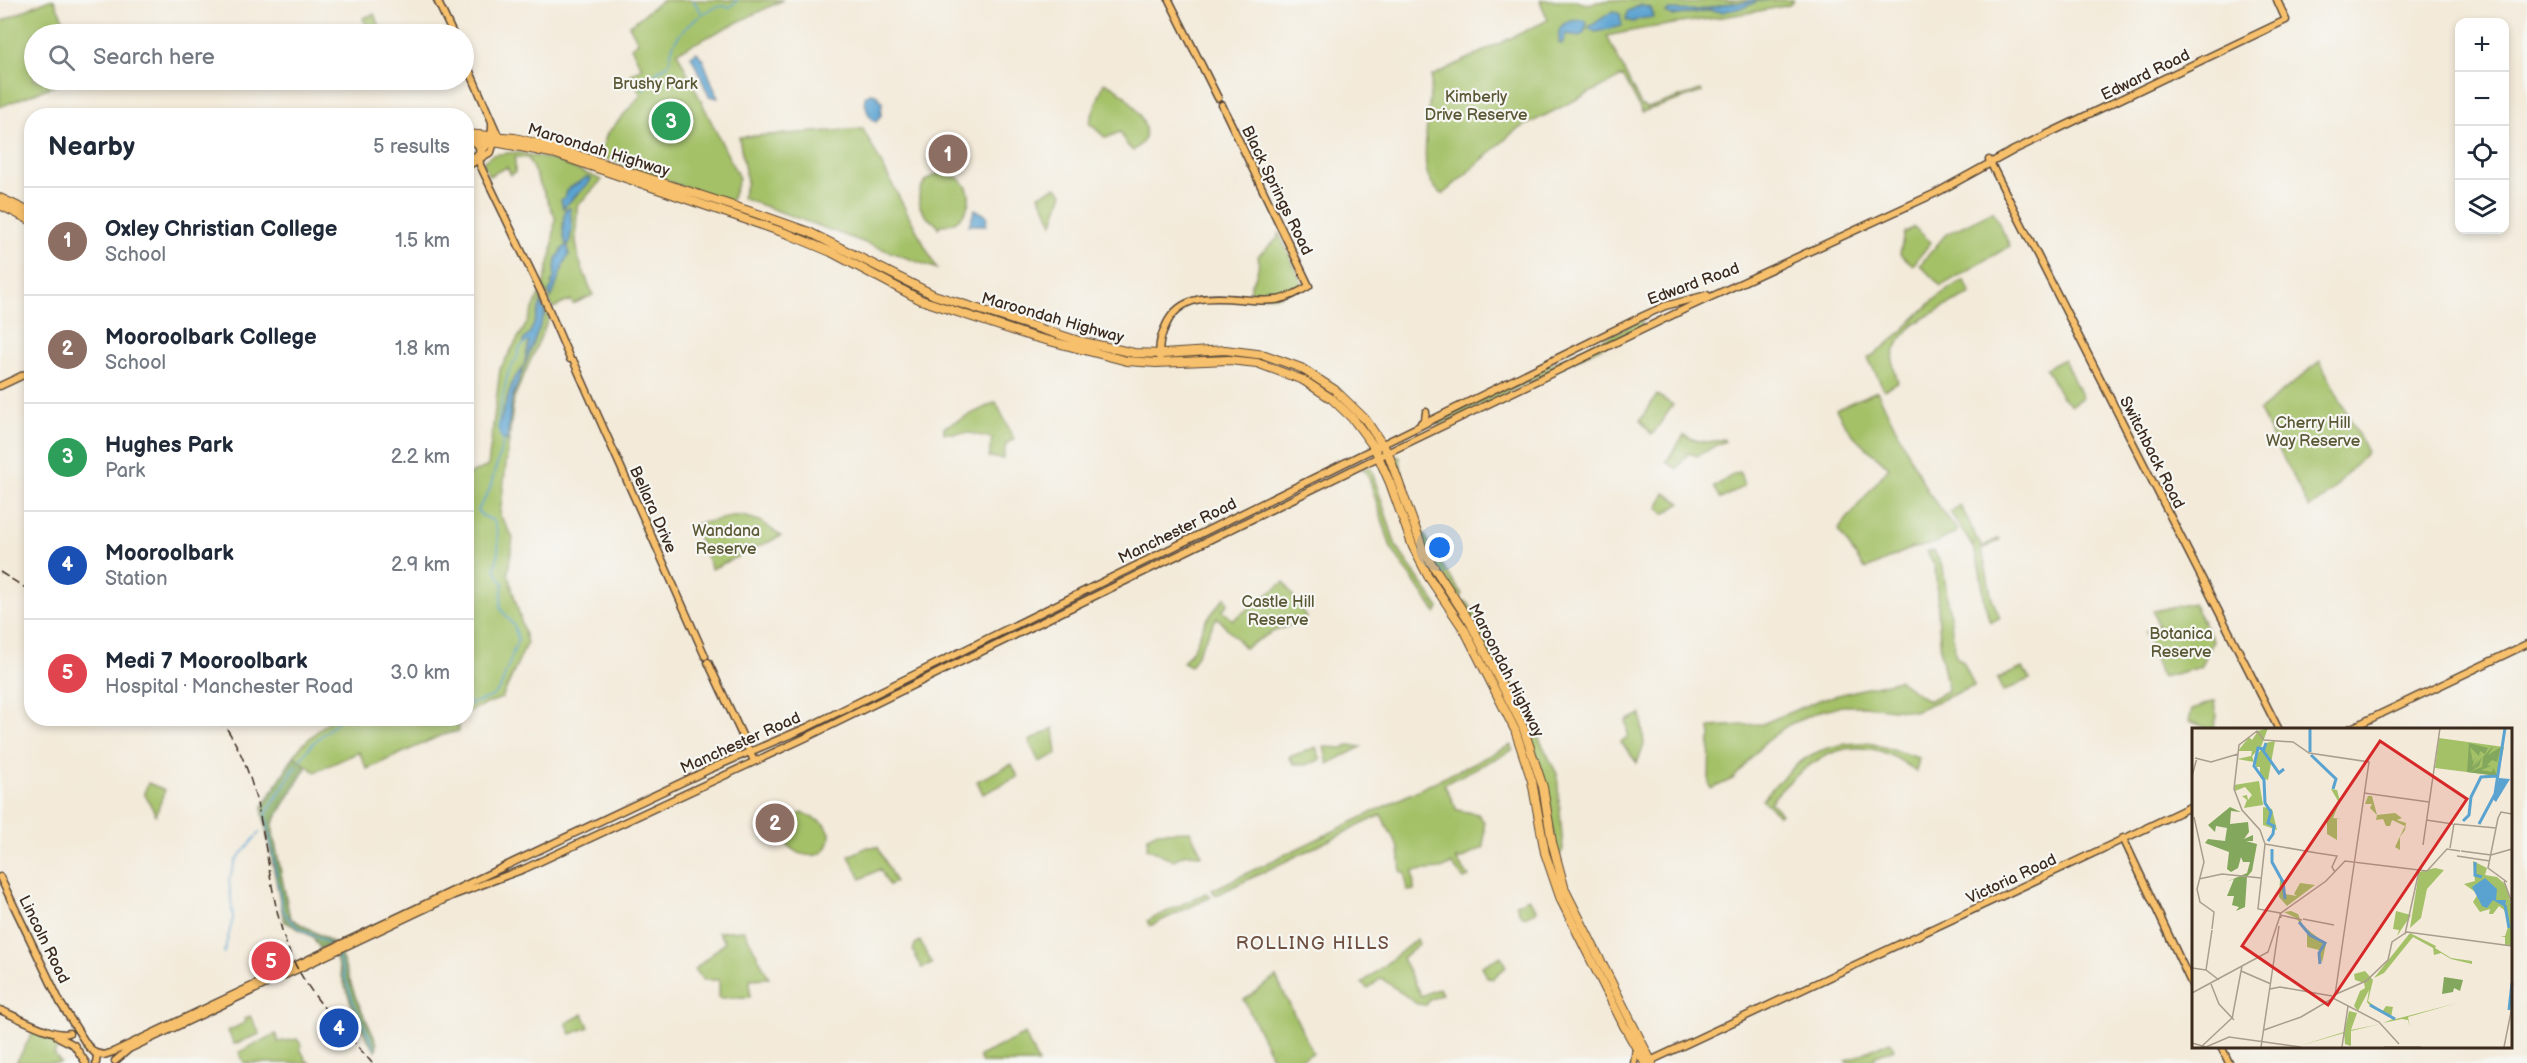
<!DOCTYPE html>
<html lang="en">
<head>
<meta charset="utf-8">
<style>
	:root { --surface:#fff; --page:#f6f6f7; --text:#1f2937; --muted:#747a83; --line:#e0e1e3; --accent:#1f6fb2 }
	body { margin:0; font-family:"Balsamiq Sans",sans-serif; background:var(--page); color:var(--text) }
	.controls { position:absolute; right:18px; top:18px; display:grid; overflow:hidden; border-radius:12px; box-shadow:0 3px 9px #0003 }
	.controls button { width:54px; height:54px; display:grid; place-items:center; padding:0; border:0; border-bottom:2px solid var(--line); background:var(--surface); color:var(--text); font:30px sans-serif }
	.you { position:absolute; left:1440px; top:548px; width:21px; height:21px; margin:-15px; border:4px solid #fff; border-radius:50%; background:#1a73e8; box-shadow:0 0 0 9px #1a73e833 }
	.badge { display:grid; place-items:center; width:39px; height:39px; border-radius:50%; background:var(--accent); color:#fff; font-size:20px; font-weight:700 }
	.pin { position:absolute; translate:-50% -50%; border:3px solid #fff; box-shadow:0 2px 6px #0006 }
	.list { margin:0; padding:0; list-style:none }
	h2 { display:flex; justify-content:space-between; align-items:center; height:78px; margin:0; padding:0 24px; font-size:26px }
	h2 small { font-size:20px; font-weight:400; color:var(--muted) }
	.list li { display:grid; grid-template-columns:39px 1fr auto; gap:18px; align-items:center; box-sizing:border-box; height:108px; padding:0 24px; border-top:2px solid var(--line) }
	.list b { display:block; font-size:22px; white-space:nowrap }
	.list p { margin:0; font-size:20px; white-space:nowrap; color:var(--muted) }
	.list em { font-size:20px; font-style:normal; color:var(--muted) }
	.icon { flex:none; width:33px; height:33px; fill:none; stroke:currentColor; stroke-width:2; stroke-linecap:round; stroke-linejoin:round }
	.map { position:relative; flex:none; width:2527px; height:1063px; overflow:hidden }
	.search { position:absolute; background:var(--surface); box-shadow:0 3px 9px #0003; left:24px; top:24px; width:450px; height:66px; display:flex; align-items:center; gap:15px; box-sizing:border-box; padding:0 21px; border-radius:33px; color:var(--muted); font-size:22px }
	.panel { position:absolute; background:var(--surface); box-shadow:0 3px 9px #0003; left:24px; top:108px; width:450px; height:618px; border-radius:24px }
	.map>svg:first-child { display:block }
	.green { fill:#a4c168; stroke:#707643; stroke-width:1.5 }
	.forest { fill:#83a75c; stroke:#5f683d; stroke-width:1.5 }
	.water { fill:#5aa3d1; stroke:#4a6678; stroke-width:1.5 }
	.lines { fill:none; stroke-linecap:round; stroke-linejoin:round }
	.stream { stroke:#5aa3d1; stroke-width:1.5 }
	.major-casing { stroke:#57473a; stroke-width:9 }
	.highway-casing { stroke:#57473a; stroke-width:10 }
	.major { stroke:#f7c06c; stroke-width:6 }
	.highway { stroke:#f7c06c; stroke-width:8 }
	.rail { stroke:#3b2a1e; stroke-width:1.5; stroke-dasharray:9 4.5; stroke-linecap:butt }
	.labels { text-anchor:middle; stroke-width:4.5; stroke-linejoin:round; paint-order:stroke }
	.street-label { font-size:16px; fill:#3b2a1e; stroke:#f6f6f2 }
	.park-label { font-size:16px; fill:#5a5734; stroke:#f6f6f2 }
	.neighbourhood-label { font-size:18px; letter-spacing:1.5px; fill:#6f5040; stroke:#f6f6f2 }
	.inset-river { fill:none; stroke:#5aa3d1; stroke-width:3 }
	.inset-road { fill:none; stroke:#a99d8e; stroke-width:1.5 }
	.view { fill:#d62828; fill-opacity:0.15; stroke:#d62828; stroke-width:3 }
	.inset-edge { fill:none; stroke:#3b2a1e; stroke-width:3 }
</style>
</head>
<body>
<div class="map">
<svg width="2527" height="1063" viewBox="0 0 2527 1063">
	<rect width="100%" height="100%" fill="#f6f6f2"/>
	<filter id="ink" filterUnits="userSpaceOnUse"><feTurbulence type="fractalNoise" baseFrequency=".0167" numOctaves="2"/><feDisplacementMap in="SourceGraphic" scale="12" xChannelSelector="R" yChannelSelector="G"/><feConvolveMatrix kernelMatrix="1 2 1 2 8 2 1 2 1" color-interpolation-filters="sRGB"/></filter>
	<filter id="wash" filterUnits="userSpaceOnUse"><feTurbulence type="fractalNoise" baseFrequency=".008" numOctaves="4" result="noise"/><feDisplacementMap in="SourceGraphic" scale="24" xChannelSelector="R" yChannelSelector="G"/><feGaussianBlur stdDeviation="1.35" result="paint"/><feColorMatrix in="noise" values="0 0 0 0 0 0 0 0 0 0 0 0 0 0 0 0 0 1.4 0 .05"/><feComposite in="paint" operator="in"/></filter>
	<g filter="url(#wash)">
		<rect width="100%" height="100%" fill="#f3ead9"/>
		<path class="green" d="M47,0H54L70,34H34V80H68L0,107V22Z
			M664,0H783L677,52L739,178L730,204L599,156L607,134L641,95L630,75L642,68L631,47L638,42L629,25C642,18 651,6 664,0Z
			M1542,0H1572L1587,4L1610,0H1667L1686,4L1708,0H1794L1789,5C1729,19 1667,22 1607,36L1641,105L1647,108L1701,90L1702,92L1642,112L1623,76L1516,130L1443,194C1434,190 1427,177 1426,167C1423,142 1430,102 1432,76L1548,20L1540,1Z
			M374,14L384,34H370L363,18Z
			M1104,83C1120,85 1150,120 1145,137C1144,143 1137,147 1133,151L1127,145L1120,132L1106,138L1089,123Z
			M863,129L937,269L742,198L747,182L739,137Z
			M516,152L556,161L602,180L577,206L576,241L579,260L593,295L573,304L571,300L553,308L543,286L552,252L555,217L528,158L515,157V172L511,175L507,167L489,176L483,162L492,155Z
			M943,173C984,179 972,225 941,225L938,228L937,224C911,213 913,177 943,173Z
			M1056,187L1063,193L1053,223L1039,195Z
			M1993,211L2010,246L1941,286L1920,265L1946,234Z
			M1914,227L1931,242L1913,265L1900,254L1904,233Z
			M1279,233L1303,285L1278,296L1251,297V283C1257,279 1260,262 1258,256L1277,239Z
			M1964,280L1971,294C1943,309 1898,322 1893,359C1892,366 1896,375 1898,382L1884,390L1868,358C1905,336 1926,298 1964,280Z
			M539,295L549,318L514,398L500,515L513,538L508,573L527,643L502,698L467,712L466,476L488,466L500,369L527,323Z
			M1642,320L1643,326L1629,334L1439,425L1436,420Z
			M2064,359L2082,398L2071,405L2061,396L2046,368Z
			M2320,361L2367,452L2324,499L2309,508L2259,411Z
			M1877,391L1929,494L1957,530L1956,533L1933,544L1909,549L1867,569L1864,568L1838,530L1889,467C1867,448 1849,436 1836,409Z
			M1657,395L1673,405L1652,435L1640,420Z
			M996,402L1014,439L1006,444L1003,459L989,457L992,438L969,433H944V427Z
			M1684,435C1697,443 1709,444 1723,439L1725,441L1697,456L1688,453L1677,469L1666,462Z
			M1397,455L1400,457C1403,506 1434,555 1462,594L1461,599L1425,550L1395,462Z
			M1368,467L1371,468L1396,546L1436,604L1439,608L1436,613L1391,548L1367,472L1362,469Z
			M1740,472L1744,486L1721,499L1714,487L1734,474Z
			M1665,493L1681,503L1664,514L1658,508Z
			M1960,505L1982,547L1999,538L2000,540L1982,549L1992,599L2000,618L1990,622C1981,598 1984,569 1972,545L1975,543L1971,544L1950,512Z
			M743,516L760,521L781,536L712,569L692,525L731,517Z
			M1934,551L1943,568L1956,657L1963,661L1974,686L1914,711L1865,706H1842L1823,710L1788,725L1764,743L1733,779L1711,789L1709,785L1710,727L1762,724L1822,699L1899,680L1928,701L1948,690L1941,654L1935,566L1927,552Z
			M1284,582L1306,617L1305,620L1272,632L1245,648L1217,617L1191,666L1183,662L1194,648L1205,622L1225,597L1228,604L1222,610L1233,620Z
			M1465,601L1476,613L1557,774L1563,849L1560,855L1557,853L1543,777L1527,728L1462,604Z
			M2193,603L2213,641L2201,667L2162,677L2145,631L2158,627L2153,611Z
			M2022,668L2030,679L2003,692L1997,679Z
			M2215,701L2217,717L2213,730L2189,721L2192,709Z
			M1641,714L1644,745L1637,763L1621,742L1628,736L1626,721Z
			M331,719H458L459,731L442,735L367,769L359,752L315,772L294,756L302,745Z
			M1054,728L1057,754L1039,762L1029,741Z
			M1870,743L1919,758L1916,772C1859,724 1812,754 1770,802L1781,813L1779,815L1762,800C1795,762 1817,741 1870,743Z
			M1350,745L1361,747L1328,764L1324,747L1345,748Z
			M1511,745L1513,750L1444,784L1457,810L1478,814L1484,822V847L1462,859H1456L1469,877L1464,879L1451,864L1442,869L1413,871L1414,890L1407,891L1405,872H1401L1399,849L1381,815L1216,895L1212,890Z
			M1316,747L1321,760L1305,765L1294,764L1289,757Z
			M1012,764L1018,777L983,794L977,781Z
			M148,783L165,790L156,815L144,793Z
			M803,813L825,824L830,833C831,875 769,851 782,820Z
			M1190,831L1202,855L1186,854L1173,860L1147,848L1148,837L1157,832Z
			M867,847H878L895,881L889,886L880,869L861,879L849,856Z
			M1206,893L1211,897L1150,926L1147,921Z
			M1529,898L1537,911L1525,917L1520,914L1516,904Z
			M744,930L769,978L750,979V997L719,998V980H704L694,970L725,942L718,932Z
			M1417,939L1419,944L1402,958L1421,996L1439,988L1442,994L1430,1000L1426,1005L1417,1004L1381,978L1368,989L1362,983Z
			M920,941L932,964L922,968L913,951L915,944Z
			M1501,956L1506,967L1492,979L1487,977L1482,966Z
			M1276,977L1313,1053L1293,1063H1275L1244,1000Z
			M583,1014L589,1027L571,1034L566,1023Z
			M250,1016L260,1034L234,1044L228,1031L246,1022L244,1019Z
			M35,1029L70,1044L73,1048L71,1053L61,1042L54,1054L61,1063H16Z
			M276,1034L278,1042L297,1039L302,1046L300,1048L306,1060L310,1063H244L239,1052Z
			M1025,1034L1038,1063H982L979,1056Z
			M1890,1041L1894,1049L1874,1057L1876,1063H1847L1846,1061Z"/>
		<path class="forest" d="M294,756L307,766L273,823V833L290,918L334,943L320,949L313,937L284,921L262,808Z
			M340,953L356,998L377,1043L376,1051C357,1029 345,984 335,956Z"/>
		<path class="water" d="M1751,0H1769L1757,1L1745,7L1722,12L1711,10L1672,16L1666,13L1669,10C1692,11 1705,10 1727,4C1736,1 1743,6 1751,0Z
			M1640,5L1651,8L1654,17L1639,19L1633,22L1626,20L1627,12Z
			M1613,11L1620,14L1622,26L1596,32L1588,28Z
			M1585,20L1587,23L1584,33L1580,36L1566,34L1562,44L1559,43C1560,39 1558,36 1559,32C1561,20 1576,20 1585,20Z
			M697,52L703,60L718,98L709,96L692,58L691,56Z
			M870,93L876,94L882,102L881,115L876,122C868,119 865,106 865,97Z
			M587,177L591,179L589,183L563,208L561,200L565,197L568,189Z
			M570,208L572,229L569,244L566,245C562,234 562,221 566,209Z
			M975,209L987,216L986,225H969Z
			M568,246L569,255C561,265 558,285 551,298L549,292L553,285L551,283L554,278L556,259L564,247Z
			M541,303L545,313L512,398L507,441L502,439L498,428L513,380L524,366L529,342L524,343L523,341C535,330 535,317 541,303Z"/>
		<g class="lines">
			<path class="stream" d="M693,0L701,12
				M643,90L655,73L668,65C672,58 670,50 674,43C683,27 712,1 730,7L738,0
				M466,702L471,704L491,697L500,689L518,639L514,626L500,608L503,584L495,568C500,552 500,538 494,521L481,515L478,510L489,491L503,443C503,438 499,435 499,430C496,418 505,387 508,374C511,363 518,362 519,349L529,339
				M300,760L313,743L342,718
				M296,766L266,814L282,907C288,927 314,935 330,944
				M224,953L233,918L229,880L236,860L260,832
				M337,954L354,1004L374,1047"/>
		</g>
	</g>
	<g filter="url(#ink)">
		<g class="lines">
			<defs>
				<path id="major" d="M437,0L453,34
					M1169,0L1218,98
					M464,58L497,133L491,152L466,167
					M475,141L479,147L480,165L543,296L570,359
					M1989,160L2279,730
					M466,161C484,153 493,143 492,123
					M1160,357C1158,346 1161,335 1166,325C1186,282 1239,304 1275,300C1287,299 1299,292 1309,286L1222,105
					M574,362L705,656
					M0,386L32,371
					M1421,423L1425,419L1426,412
					M708,662L754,761
					M2347,730L2527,644
					M2146,828L2194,805
					M2123,838L2194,989
					M0,877L61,1004L87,1045L97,1055L96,1063
					M1776,1002L2149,827
					M0,1010C16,1016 54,1038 69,1033
					M57,1036L74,1045L86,1063
					M2221,1046L2229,1063
					M95,1053L104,1055L113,1052L710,769L808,727L1643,316L1665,306L1707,295
					M115,1061L129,1049L454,895L524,869L805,738L1362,465L1689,307L1936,193L2014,150L2286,20L2277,0
					M1650,1061L1778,1001
					M1634,1063L1636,1049"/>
				<path id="highway" d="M466,134L515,138L556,148L758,214L809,232L934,295L1079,341L1134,353L1163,354L1225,350L1265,355L1301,368L1335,390L1365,419L1388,453L1424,552L1470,622L1523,727L1543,787L1552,842L1565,890L1652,1063
					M466,141L500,143L556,154L788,234L831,252L921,300L1030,336L1127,361L1156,363L1229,360L1257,363L1303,380L1332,399L1354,420L1374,447L1390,483L1413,547L1428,576L1465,631L1515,730L1532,781L1545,853L1561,900L1624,1026L1645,1063
					M0,198L32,213
					M0,205L32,221"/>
			</defs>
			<use href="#major" class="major-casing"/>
			<use href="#highway" class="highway-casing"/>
			<use href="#major" class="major"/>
			<use href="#highway" class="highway"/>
			<path class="rail" d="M0,572L32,592
				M219,718C269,782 261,867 285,940C301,989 340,1025 372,1063"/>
		</g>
	</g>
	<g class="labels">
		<g class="street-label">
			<text transform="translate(2145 74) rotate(-26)" y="6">Edward Road</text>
			<text transform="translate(599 149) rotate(17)" y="6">Maroondah Highway</text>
			<text transform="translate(1278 190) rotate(64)" y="6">Black Springs Road</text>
			<text transform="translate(1693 283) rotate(-20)" y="6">Edward Road</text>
			<text transform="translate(1053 317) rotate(16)" y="6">Maroondah Highway</text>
			<text transform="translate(2153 452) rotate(63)" y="6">Switchback Road</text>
			<text transform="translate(654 509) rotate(66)" y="6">Bellara Drive</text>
			<text transform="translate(1177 530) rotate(-26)" y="6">Manchester Road</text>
			<text transform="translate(1507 670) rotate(63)" y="6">Maroondah Highway</text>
			<text transform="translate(740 742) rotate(-24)" y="6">Manchester Road</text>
			<text transform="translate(2011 878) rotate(-25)" y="6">Victoria Road</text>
			<text transform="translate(45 939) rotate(64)" y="6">Lincoln Road</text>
		</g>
		<g class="park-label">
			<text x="655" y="89">Brushy Park</text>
			<text x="1476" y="102">Kimberly<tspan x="1476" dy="18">Drive Reserve</tspan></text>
			<text x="2313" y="428">Cherry Hill<tspan x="2313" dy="18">Way Reserve</tspan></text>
			<text x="726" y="536">Wandana<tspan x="726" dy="18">Reserve</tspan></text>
			<text x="1278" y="607">Castle Hill<tspan x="1278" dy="18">Reserve</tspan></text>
			<text x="2181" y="639">Botanica<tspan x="2181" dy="18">Reserve</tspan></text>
		</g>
		<g class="neighbourhood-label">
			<text x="1313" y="949">ROLLING HILLS</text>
		</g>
	</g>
	<g transform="translate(2192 728)">
		<rect width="320" height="320" fill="#f3ead9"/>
		<path d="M76,0L69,19L60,28L62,34L45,31L59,28L60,23H46L57,9L60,12L66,3ZM247,10L312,19L306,48L243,40ZM83,13L76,52L73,51L68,49V39H64V28L74,15ZM67,53L71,77L52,80L55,72L50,68L55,67L56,72L60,67L53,59L43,63L42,57ZM139,61L145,62L148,73L141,90L149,91L151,85L149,91H145V112L135,106V92L146,73ZM176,68H180L185,87L203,85L210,90L205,92L214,95L213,102L208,109V122L203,119L213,98L200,92L198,98H194L191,91L184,92L185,87L178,80L180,76H173ZM71,79L80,81L85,102L71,97ZM281,133L295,140L293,147L305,149L314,157L319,176L320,218H313V209L308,208H313L317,196L312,182L307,178L301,186H297L298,181L288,184L281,174L286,166L272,156L283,153ZM243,140L252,142L235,161L229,190L218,200L227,144ZM88,152H93L92,166L105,168L102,166L108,155L123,157L95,178L87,169ZM99,183L106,186L111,198L134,216L130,235L127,222L115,219V204L104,190L92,184ZM204,183L219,187L205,208L207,202L201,201ZM218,205L244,218L243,220L259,230L280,233V236L259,231L249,225L242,227L241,220L221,209L192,245L182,250ZM173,243L181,252L176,273L190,284L194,278L201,279L199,289L204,291L265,275L216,289L218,299L216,292L210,291L191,295L201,291L179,279L175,274L177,262L166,283L162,278L168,263L173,260L172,255L163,252L162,246ZM157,283L165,285L159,302L188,296L159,303V318L153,316L152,305L107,318L152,304Z" fill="#a4c168"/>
		<path d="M277,15L296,20L293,26L288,23L287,28L278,19L281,34L284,28L280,39L287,31L281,41L290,29L287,38L278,44L290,39L291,29L300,19L295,18L301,19L296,27L309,19L305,34L300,32L295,37L299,38L289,42L300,44L301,40L306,48L275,44ZM38,79L49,84L39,83L38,96L56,94L57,104L52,111L61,107V113H54L65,116L60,143L55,149L53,179L44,183L47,179L40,177L42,168H35L42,151L34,154L55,145L58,134H51L49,129L46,140L39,144L35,141L37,124L13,115L16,111L33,113L35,100L24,98L23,104L16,97ZM252,249L271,252L268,263L262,260L261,264L250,266Z" fill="#83a75c"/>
		<path d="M307,50L318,51L304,74L301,71ZM293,150L305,161L304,172H314L313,179L301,172L295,180L290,178L280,159Z" fill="#5aa3d1"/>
		<path class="inset-river" d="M74,15L72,21L66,20L62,38L72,52L73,75L79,84L76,95L82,98L81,106L76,113M70,21L87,45L92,41M118,24V0M119,27L144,51L141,61M271,93L277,87L279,69L289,49L305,48M287,96L303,66L313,0M80,121V134L91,154L93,171M283,134V147L290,149M313,177L317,200M107,194L118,207L133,215L127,225L128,236M178,277L203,291M317,282L320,255"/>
		<path class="inset-road" d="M3,30L19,34L46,26M0,48L5,30M172,65L237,74M2,89L12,134L5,161L8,174L22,184L20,201M234,92L261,96M262,96L304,100M73,116L125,125M231,117L248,0M258,120L262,96M269,123L299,127L320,121M125,125L145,128L140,139L143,144M265,128L298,133M7,151L30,146L69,150M312,153L320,175M315,154L296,140L306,90L309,84L320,86M88,187L110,192M89,190L88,185L66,181L73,116L68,102L50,82L42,61L47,17L65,3L72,12L101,14L117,25L177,34L143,267M111,191L142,197M213,206L227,143M0,240L14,242L27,252M14,242L20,202M49,243L79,256M19,256L27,276L42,292M78,261L88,259L140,268M0,265L76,224L89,185L134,153L153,133L235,143L255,121L268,123M142,267L174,253L196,232L200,214L215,204L320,218M40,291L50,238M72,302L109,289L141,270L187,294L207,316M0,315L14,319L37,309L109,319M9,319L41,289M69,319L87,198M150,319L156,278M192,319H229M312,319L320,279"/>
		<path class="view" d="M188,13L275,71L136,277L50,218Z"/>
		<rect width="320" height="320" class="inset-edge"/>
	</g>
</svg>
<div class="controls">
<button>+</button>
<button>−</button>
<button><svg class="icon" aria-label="locate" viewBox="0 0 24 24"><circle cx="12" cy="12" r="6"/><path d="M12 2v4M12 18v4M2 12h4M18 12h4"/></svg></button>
<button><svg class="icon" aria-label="layers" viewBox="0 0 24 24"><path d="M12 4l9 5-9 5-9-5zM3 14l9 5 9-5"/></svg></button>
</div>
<div class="you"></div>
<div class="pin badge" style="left:948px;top:154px;background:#8d6e63">1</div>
<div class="pin badge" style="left:775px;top:823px;background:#8d6e63">2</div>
<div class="pin badge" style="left:671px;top:121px;background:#2e9e5b">3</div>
<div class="pin badge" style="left:339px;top:1028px;background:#1a4fb4">4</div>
<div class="pin badge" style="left:271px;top:961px;background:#e0444e">5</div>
<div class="search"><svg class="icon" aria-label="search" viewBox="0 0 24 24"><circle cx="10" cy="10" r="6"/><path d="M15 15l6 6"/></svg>Search here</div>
<section class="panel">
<h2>Nearby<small>5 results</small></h2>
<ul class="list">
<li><span class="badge" style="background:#8d6e63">1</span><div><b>Oxley Christian College</b><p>School</p></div><em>1.5 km</em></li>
<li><span class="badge" style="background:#8d6e63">2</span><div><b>Mooroolbark College</b><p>School</p></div><em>1.8 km</em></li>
<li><span class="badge" style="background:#2e9e5b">3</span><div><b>Hughes Park</b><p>Park</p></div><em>2.2 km</em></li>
<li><span class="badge" style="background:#1a4fb4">4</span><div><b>Mooroolbark</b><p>Station</p></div><em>2.9 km</em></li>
<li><span class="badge" style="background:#e0444e">5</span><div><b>Medi 7 Mooroolbark</b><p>Hospital · Manchester Road</p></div><em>3.0 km</em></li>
</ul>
</section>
</div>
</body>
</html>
